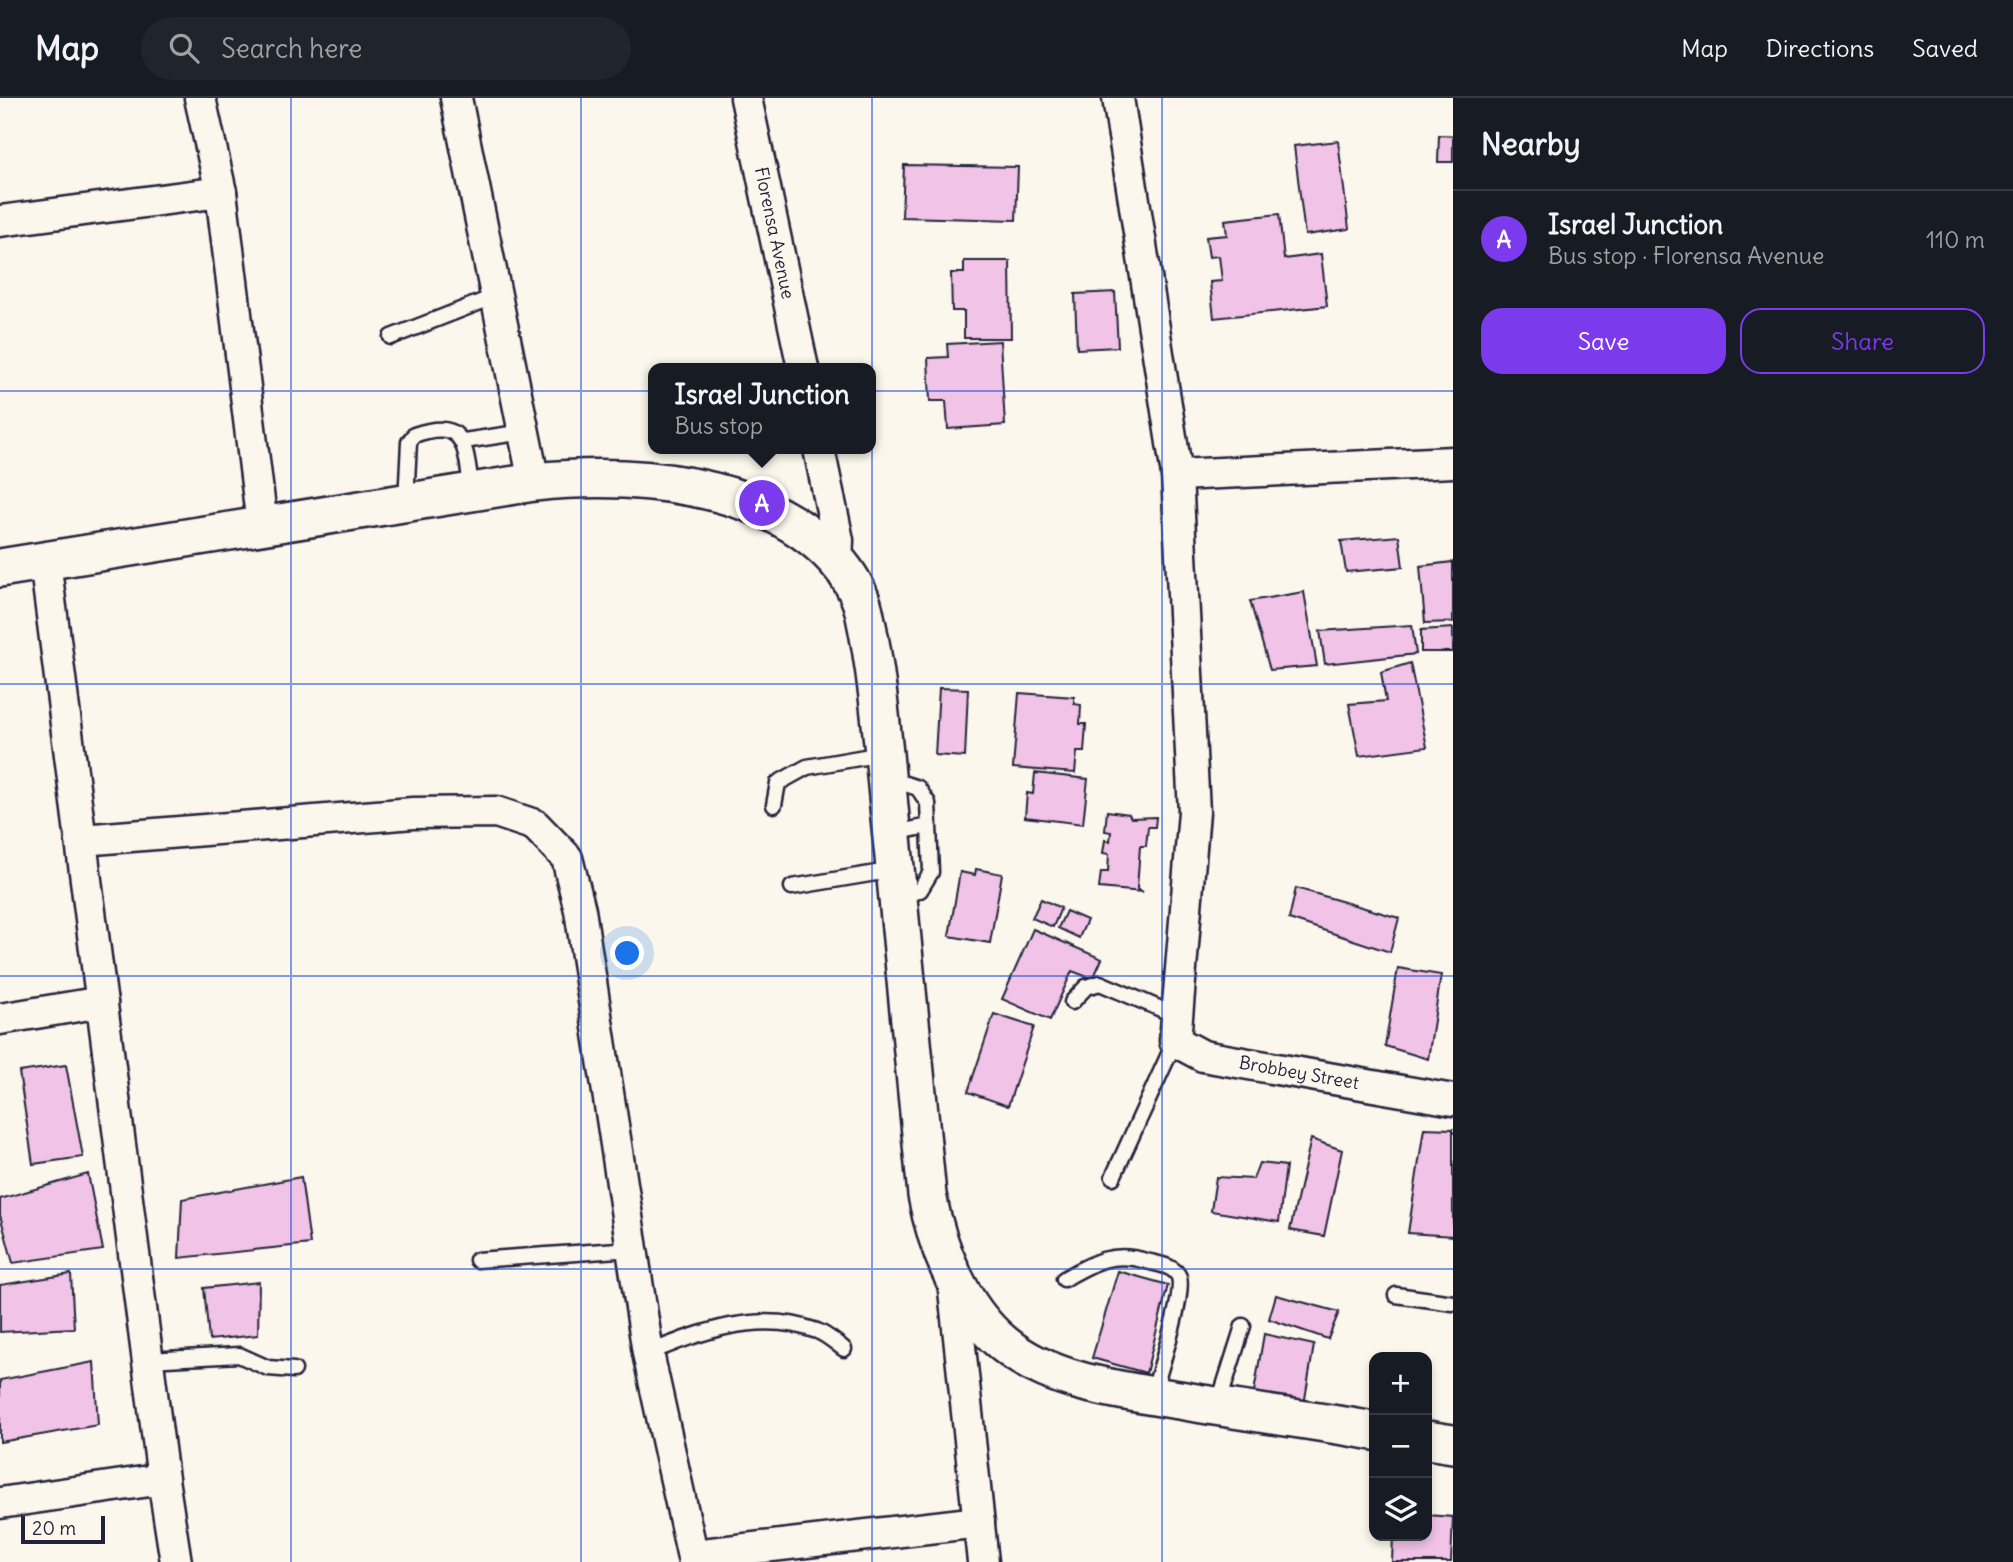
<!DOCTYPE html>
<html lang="en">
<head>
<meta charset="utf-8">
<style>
	:root { --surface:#171b24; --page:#20242c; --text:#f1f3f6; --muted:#9ea1a6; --line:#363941; --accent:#7c3aed }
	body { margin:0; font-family:Delius,sans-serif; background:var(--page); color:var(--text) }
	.controls { position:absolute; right:21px; bottom:21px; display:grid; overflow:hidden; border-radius:14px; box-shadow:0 4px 10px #0003 }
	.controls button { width:63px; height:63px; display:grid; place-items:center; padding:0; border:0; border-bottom:2px solid var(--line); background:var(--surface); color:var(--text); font:35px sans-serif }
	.scale { position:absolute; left:21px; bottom:18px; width:84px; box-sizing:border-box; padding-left:7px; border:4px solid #22223b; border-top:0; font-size:19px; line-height:24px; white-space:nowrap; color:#22223b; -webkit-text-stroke:5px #fbf7ec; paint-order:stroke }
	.you { position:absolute; left:628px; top:856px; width:24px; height:24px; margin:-18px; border:5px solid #fff; border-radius:50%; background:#1a73e8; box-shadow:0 0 0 10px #1a73e833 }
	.badge { display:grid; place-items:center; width:46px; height:46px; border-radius:50%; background:var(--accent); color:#fff; font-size:23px; font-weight:700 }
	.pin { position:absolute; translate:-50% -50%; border:4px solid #fff; box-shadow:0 2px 7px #0006 }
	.popup { position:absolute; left:648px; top:265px; width:228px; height:91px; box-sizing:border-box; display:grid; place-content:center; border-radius:14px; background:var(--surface); filter:drop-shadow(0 2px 5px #0005); font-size:23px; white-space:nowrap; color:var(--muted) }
	.popup b { font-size:26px; color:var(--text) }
	.popup::after { content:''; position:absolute; left:50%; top:100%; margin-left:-14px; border:14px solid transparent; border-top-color:var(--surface) }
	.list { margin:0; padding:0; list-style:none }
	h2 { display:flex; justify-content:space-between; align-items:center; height:91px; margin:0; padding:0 28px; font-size:30px }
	h2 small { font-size:23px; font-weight:400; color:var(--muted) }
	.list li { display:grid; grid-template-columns:46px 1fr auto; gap:21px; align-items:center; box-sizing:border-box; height:98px; padding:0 28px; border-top:2px solid var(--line) }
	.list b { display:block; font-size:26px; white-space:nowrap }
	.list p { margin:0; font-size:23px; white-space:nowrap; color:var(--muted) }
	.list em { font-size:23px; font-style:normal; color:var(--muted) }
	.actions { display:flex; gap:14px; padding:21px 28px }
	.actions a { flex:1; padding:16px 0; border:2px solid var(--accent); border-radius:21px; text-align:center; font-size:24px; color:var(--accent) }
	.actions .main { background:var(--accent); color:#fff }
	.icon { flex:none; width:38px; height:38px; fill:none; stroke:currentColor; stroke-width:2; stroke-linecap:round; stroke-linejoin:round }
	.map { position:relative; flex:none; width:1453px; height:1464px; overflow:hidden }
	header { display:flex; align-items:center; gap:42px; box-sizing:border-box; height:98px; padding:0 35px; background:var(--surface); border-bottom:2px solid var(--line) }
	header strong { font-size:33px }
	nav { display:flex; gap:38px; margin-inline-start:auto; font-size:24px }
	.search { width:490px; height:63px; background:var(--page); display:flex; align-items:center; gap:18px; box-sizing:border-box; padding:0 24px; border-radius:38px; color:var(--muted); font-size:26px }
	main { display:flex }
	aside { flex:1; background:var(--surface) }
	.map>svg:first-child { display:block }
	.building { fill:#f1c3e6; stroke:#22223b; stroke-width:2 }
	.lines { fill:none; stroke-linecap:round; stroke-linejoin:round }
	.service-casing { stroke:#22223b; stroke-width:19 }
	.minor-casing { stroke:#22223b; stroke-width:35 }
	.tertiary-casing { stroke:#22223b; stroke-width:42 }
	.service { stroke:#fbf7ec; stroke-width:14 }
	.minor { stroke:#fbf7ec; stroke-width:30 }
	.tertiary { stroke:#fbf7ec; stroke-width:37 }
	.grid { fill:none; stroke:#1d4ed8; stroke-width:2; stroke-opacity:0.55 }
	.labels { text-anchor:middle; stroke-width:7; stroke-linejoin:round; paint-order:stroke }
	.street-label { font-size:18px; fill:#22223b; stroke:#fbf7ec }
</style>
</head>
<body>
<header>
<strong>Map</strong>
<div class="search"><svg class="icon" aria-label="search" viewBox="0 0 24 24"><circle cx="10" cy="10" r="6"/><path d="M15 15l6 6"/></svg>Search here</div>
<nav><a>Map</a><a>Directions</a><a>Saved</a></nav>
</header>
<main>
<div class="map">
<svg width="1453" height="1464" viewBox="0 0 1453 1464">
	<rect width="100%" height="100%" fill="#fbf7ec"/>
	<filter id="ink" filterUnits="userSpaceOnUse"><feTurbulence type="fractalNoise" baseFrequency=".0143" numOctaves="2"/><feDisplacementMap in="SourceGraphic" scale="14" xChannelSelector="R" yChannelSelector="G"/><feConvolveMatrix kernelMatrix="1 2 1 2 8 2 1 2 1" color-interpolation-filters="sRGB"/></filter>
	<g filter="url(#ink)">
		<path class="building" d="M1439,37L1453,38V64H1438Z
			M1338,43L1349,131L1305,137L1294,48Z
			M904,67L1018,69L1016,122L902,119Z
			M1279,116L1284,161L1321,156L1327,208L1214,220L1210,184L1222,183L1219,158L1209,159L1206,139L1227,137L1225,122Z
			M964,163H1010L1011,240H964V213H952L951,175H964Z
			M1115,194L1118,249L1077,251L1075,196Z
			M1000,243L1005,327L948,331L946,303H930L928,260L948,259L947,246Z
			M1399,438L1403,469L1346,474L1341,443Z
			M1453,464V524L1425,525L1420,468Z
			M1304,494L1317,568L1270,572L1250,503Z
			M1412,527L1416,556L1325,566L1320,533Z
			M1453,530V554H1421V532Z
			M1410,565L1427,649L1359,658L1349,606L1386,603L1381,574Z
			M939,590L968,591L965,659L935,657Z
			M1019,595L1074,599V606L1081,607L1080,626H1086L1084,654H1077L1075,675L1013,670Z
			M1035,675L1088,681L1083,726L1025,719L1027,695L1033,696Z
			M1107,713L1129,716L1131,720L1156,719L1155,729H1148L1146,748H1140L1137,791L1143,794L1099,790L1101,774H1108L1109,756L1103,755L1105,742L1110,743L1111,734L1105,733Z
			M976,771L1002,776L990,845L949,838L960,774L975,777Z
			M1296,790L1399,820L1390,854L1289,821Z
			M1041,801L1061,810L1053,829L1032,820Z
			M1066,813L1087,822L1079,840L1058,830Z
			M1033,831L1102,861L1093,881L1072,873L1050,922L1002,901Z
			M1398,870L1441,877L1428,961L1385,948Z
			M994,916L1034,929L1008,1008L968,994Z
			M66,967L83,1059L33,1066L19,974Z
			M1424,1030L1453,1031V1138L1408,1135Z
			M1311,1041L1342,1052L1324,1138L1290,1132Z
			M1259,1065L1286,1068L1279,1124L1211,1113L1216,1079L1253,1081Z
			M88,1076L103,1152L13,1165L0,1117V1101Z
			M301,1079L310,1146L179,1160L182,1101Z
			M1118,1173L1168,1187L1146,1275L1092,1260Z
			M71,1176L74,1230L0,1234V1187Z
			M259,1184L258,1237L209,1242L204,1190Z
			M1276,1197L1339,1214L1328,1241L1269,1221Z
			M1264,1236L1314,1247L1304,1307L1253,1300Z
			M94,1264L98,1327L0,1344V1282Z
			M1427,1417L1453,1419L1451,1464H1392L1393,1438H1427Z"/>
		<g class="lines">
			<defs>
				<path id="service" d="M391,239L496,198
					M464,343L524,334
					M406,404L409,344L414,337C468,318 465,351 472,394
					M887,680L918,690L928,705L931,774L920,792L901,801
					M774,707L778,685L807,669L882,656
					M893,735L929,728
					M792,789L894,772
					M1072,904L1086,889L1100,885L1175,917
					M1113,1079L1175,943
					M477,1162L632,1151
					M1064,1181C1094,1164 1112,1153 1146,1163C1157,1166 1174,1167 1179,1179C1185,1197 1159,1274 1153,1296
					M1396,1197L1453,1205
					M648,1255C701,1234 759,1211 817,1233C826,1236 836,1245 844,1251
					M148,1262L239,1257L268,1270L294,1272
					M1218,1307L1243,1228"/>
				<g id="minor">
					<path d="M200,0L221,94L262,427"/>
					<path d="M456,0L534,384"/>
					<path id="s1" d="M746,0L803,270"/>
					<path id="s2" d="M1118,0L1177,377L1194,714L1175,943L1203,958L1453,1002"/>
					<path d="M0,123L221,94"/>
					<path d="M819,351L838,442L837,463"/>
					<path d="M1177,377L1453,364"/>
					<path d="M45,463L163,1381L176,1464"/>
					<path d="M82,742L413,715L496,714L535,727L567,760L580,812L648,1255L694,1464"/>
					<path d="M0,921L102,904"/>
					<path d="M953,1183L983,1464"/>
					<path d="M0,1405L163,1381"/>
					<path d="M694,1457L979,1424"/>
				</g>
				<path id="tertiary" d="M0,470L534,384C632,374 765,383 836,462C848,475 860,495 864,513C880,586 884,664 892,739C904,858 915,978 927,1097C937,1150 961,1211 1004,1246C1052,1286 1126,1293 1185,1303C1248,1314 1311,1322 1374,1333
					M1427,1342L1453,1346"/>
			</defs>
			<use href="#service" class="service-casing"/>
			<use href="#minor" class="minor-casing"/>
			<use href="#tertiary" class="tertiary-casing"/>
			<use href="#service" class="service"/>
			<use href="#minor" class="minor"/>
			<use href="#tertiary" class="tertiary"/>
		</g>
	</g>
	<path class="grid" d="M291,0V1464M581,0V1464M872,0V1464M1162,0V1464M0,293H1453M0,586H1453M0,878H1453M0,1171H1453"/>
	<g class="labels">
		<g class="street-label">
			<text dy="6" stroke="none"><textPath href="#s1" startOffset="138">Florensa Avenue</textPath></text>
			<text dy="6" stroke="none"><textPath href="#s2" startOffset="1078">Brobbey Street</textPath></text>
		</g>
	</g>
</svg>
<div class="controls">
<button>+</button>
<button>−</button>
<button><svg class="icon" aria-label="layers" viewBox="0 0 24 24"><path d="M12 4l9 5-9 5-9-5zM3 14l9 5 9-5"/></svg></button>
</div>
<div class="scale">20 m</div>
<div class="you"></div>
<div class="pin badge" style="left:762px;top:405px">A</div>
<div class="popup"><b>Israel Junction</b>Bus stop</div>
</div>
<aside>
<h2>Nearby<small></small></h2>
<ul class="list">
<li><span class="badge">A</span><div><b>Israel Junction</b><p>Bus stop · Florensa Avenue</p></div><em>110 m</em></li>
</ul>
<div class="actions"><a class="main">Save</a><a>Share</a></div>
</aside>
</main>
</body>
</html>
